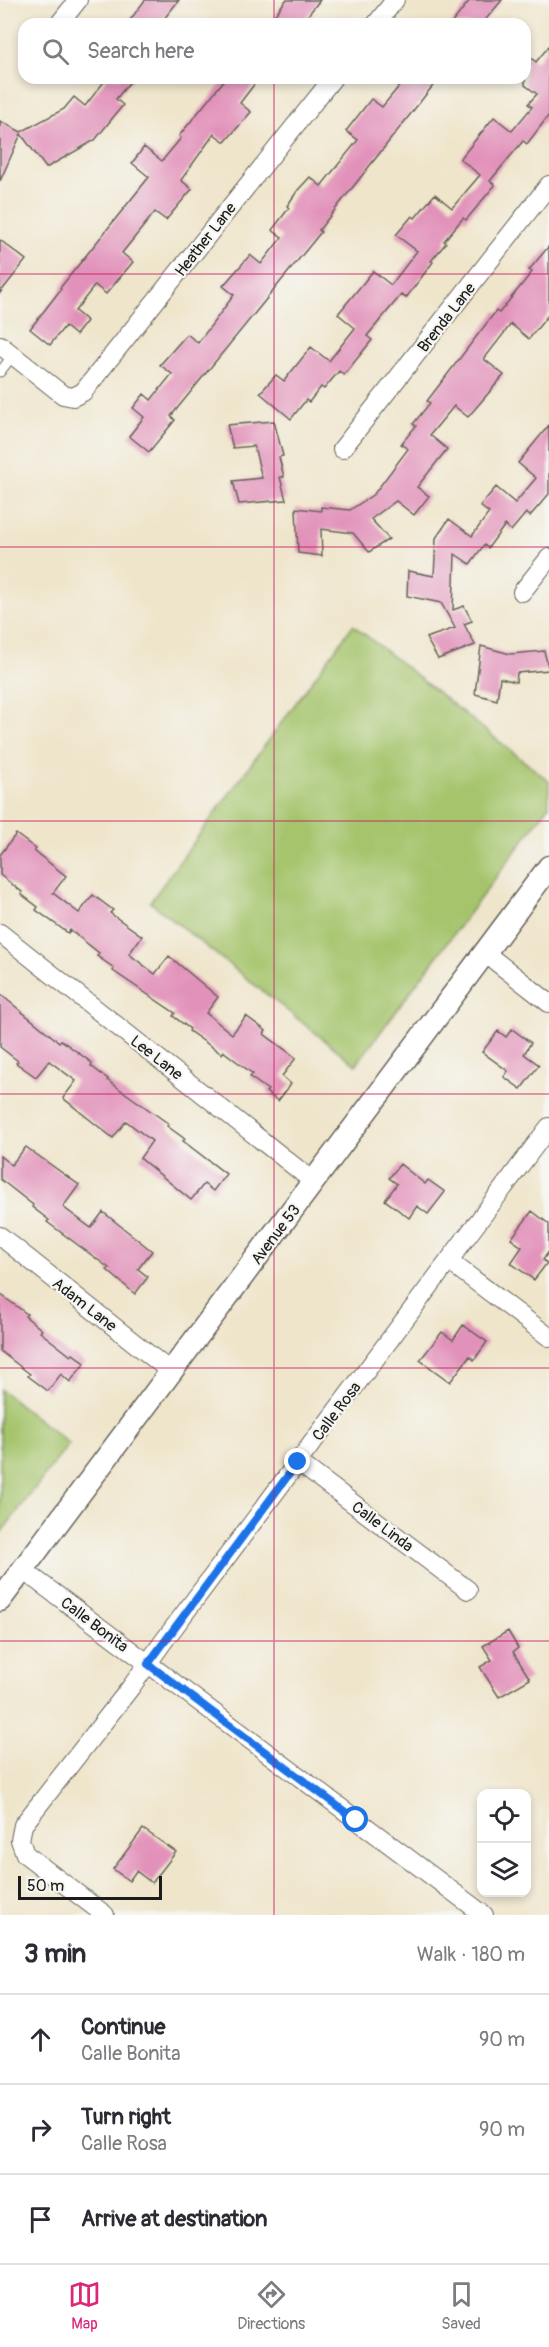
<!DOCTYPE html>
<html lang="en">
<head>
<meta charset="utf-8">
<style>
	:root { --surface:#fff; --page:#f2f2f3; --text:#2b2b33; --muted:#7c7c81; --line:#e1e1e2; --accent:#db2777 }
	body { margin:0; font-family:Pangolin,sans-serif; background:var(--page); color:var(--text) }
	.controls { position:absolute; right:18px; bottom:18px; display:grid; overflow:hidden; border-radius:12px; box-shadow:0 3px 9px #0003 }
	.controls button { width:54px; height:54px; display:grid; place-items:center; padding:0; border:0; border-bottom:2px solid var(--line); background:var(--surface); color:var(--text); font:30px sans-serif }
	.scale { position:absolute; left:18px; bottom:15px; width:144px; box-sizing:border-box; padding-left:6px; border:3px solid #1c1c1c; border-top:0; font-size:16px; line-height:21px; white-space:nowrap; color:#1c1c1c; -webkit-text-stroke:4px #f6f6f2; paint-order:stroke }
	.stop { position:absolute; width:18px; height:18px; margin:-14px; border:4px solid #1a73e8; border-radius:50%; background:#fff }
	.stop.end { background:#1a73e8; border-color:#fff; box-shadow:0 2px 6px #0008 }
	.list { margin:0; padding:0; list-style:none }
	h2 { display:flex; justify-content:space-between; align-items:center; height:78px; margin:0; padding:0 24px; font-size:26px }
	h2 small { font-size:20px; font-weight:400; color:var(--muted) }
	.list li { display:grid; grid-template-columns:39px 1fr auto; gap:18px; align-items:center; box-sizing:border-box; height:90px; padding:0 24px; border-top:2px solid var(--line) }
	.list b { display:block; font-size:22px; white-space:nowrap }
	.list p { margin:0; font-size:20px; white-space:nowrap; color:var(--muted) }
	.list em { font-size:20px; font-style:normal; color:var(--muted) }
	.icon { flex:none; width:33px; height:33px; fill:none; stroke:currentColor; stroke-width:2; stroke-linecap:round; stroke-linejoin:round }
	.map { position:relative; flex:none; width:549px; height:1915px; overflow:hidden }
	.search { position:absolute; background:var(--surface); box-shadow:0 3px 9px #0003; left:18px; right:18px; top:18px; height:66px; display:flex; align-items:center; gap:15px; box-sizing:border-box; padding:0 21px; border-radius:18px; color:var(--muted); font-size:22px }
	.sheet { height:348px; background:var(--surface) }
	nav { display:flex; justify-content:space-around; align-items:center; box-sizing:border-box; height:84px; border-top:2px solid var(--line); background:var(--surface); font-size:16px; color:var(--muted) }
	nav a { display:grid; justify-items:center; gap:3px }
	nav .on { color:var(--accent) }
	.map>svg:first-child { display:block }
	.green { fill:#a5c46c; stroke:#607044; stroke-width:1.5 }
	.building { fill:#e292ba }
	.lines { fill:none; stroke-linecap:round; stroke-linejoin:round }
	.service-casing { stroke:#666259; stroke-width:11 }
	.minor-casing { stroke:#666259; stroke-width:20 }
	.tertiary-casing { stroke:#666259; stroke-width:25 }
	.service { stroke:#fff; stroke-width:9 }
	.minor { stroke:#fff; stroke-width:18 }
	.tertiary { stroke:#fff; stroke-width:22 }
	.route { stroke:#1a73e8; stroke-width:8 }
	.grid { fill:none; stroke:#c2185b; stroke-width:1.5; stroke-opacity:0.55 }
	.labels { text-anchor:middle; stroke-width:4.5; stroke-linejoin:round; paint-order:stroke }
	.street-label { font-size:16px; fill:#1c1c1c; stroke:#f6f6f2 }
</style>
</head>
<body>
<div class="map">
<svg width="549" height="1915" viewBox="0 0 549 1915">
	<rect width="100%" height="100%" fill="#f6f6f2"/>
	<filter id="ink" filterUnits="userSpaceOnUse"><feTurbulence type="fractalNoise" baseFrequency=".0167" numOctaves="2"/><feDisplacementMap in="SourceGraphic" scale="12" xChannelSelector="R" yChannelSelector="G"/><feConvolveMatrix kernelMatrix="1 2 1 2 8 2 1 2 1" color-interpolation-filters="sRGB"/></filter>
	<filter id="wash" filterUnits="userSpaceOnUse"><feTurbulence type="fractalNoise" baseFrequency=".008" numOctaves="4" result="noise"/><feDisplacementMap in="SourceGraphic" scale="24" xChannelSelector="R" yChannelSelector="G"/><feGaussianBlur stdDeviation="1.35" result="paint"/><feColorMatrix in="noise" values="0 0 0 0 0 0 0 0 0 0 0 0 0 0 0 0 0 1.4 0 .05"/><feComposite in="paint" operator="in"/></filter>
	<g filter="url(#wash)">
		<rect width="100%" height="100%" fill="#efe5cb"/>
		<path class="green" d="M353,625L549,781V806L356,1065L150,902Z
			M0,1389L69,1444L0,1534Z"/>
		<g id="blocks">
			<path class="building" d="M145,0H179L160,24H127Z
				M286,0H320L301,24H268Z
				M470,0H502L482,24H451Z
				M549,46V115L527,144L523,141L490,181L495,185L466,220L463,218L444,241L446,243L431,261L433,262L406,298L401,295L367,336L372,340L344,375L339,371L324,389L321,387L309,402L306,400L291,419L260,393L276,375L284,381L311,347L329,361L355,328L338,314L373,271L391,285L417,251L396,235L412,216L415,218L435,194L452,208L480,175L460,159L494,117L512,131L532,107L528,104L537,94L525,85V53L536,62Z
				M107,78H133L116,99L123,105L95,140L46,168L21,134L0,181V121L21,132L64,109L74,97L85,106Z
				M226,78H259L240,103L251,112L225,142L214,134L181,180L192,189L166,220L155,212L122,253L133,262L106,294L95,285L75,311L87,321L76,335L65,326L50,345L30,329L61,289L60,288L149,177L132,163L144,147L162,161L181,138L179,136Z
				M406,78H439L319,230L321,232L171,416L175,420L149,452L129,436L144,417L133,408L144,394L151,400L172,374L160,365L187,334L198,343L234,295L223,286L250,255L261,264L282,237L272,230L289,208L287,206L298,190L310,177L321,186L358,140L346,131L371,99L382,107Z
				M0,240L26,260L0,293Z
				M549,246V314L529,339L511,324L484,359L504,375L468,417L454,406L430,435L447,449L417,487L429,496L414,515L396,501L371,519L389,539L369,552L353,533L321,529L322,556L298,553L296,508L321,511V507L350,510L374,494L408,449L401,444L416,426L413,424L430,403L427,401L496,311L499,313L532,272L529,270Z
				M274,421L283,456L279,457L284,477H280L286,500L239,504L233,481L262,478L254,446L233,448L227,425Z
				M549,425V494L530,516L526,513L511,531L505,525L488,548L484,545L470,564L455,554L453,610L464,606L472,621L464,624L475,645L438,659L426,638L455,628L441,603L407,596L408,571L434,576L436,538L449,519L472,536L489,513L480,506L496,487L515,503L536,478L518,463Z
				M481,646L510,654L544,651L549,670L517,673L516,682L500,678L497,700L475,694Z
				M16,834L36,849L34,851L66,876L53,893L79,913L93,895L113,910L110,913L142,936L129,954L155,974L169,956L218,997L206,1013L232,1034L246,1016L266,1031L264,1034L296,1058L282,1076L291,1084L278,1101L266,1092L268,1090L250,1077L253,1074L223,1051L222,1054L189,1031L190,1029L173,1016L175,1013L113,971L114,968L97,956L99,953L70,930L68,933L36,910L38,907L21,894L22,892L0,875V855Z
				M0,994L59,1042L61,1040L92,1063L91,1066L108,1079L107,1080L169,1124L167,1126L185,1139L183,1141L226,1174L213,1191L204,1184L191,1200L140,1158L152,1141L126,1121L113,1138L94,1123L63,1098L76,1081L49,1061L36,1077L16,1063L18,1061L0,1047Z
				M512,1029L531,1043L524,1054L539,1065L521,1089L504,1077L508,1071L482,1052L498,1031L506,1037Z
				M26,1147L79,1185L63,1207L91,1228L103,1212L152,1251L138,1269L148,1277L135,1294L107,1270L109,1268L47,1222L49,1220L32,1207L33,1205L0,1179V1156L11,1165Z
				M400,1164L425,1184L428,1180L445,1192L428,1214L417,1206L409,1218L385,1200L397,1184L389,1178Z
				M532,1211L549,1224V1251L543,1260L547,1263L534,1280L511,1263L522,1247L511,1239Z
				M0,1294L27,1314L25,1316L42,1330L40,1332L71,1356L73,1354L85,1363L70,1382L61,1374L48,1391L28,1376L30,1374L0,1351Z
				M463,1325L487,1342L474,1360L470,1356L450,1382L420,1360L442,1332L453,1340Z
				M508,1631L518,1648L513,1652L530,1679L499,1697L480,1667L492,1660L483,1646Z
				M143,1829L176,1852L152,1883L136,1871L129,1881L113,1869Z"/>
		</g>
	</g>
	<g filter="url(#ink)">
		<use href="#blocks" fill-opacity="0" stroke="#666259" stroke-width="1.5"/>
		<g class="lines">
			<defs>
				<path id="service" d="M0,372L13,355"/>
				<path id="minor" d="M59,24L78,0
					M376,24L395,0
					M0,345L63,395L73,397L83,392L333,78
					M342,449L549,185
					M522,592L549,558
					M0,933L314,1182
					M485,953L549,1003
					M0,1236L171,1372
					M449,1261L549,1337
					M298,1462L468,1590
					M23,1570L484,1915
					M105,1915L25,1854L20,1840L23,1825L131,1687L163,1642L549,1127"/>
				<path id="tertiary" d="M0,1600L549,867"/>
			</defs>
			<use href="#service" class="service-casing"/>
			<use href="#minor" class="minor-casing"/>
			<use href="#tertiary" class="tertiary-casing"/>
			<use href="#service" class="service"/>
			<use href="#minor" class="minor"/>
			<use href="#tertiary" class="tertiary"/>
		</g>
	</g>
	<g class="lines" filter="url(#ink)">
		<path class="route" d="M298,1462L148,1664L356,1820"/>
	</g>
	<path class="grid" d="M274,0V24M274,78V1915M0,274H549M0,547H549M0,821H549M0,1094H549M0,1368H549M0,1641H549"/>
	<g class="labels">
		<g class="street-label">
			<text transform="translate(205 239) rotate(-52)" y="6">Heather Lane</text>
			<text transform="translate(446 317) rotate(-52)" y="6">Brenda Lane</text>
			<text transform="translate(157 1057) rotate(38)" y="6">Lee Lane</text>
			<text transform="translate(275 1234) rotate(-53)" y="6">Avenue 53</text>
			<text transform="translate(85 1304) rotate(38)" y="6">Adam Lane</text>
			<text transform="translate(336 1411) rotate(-53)" y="6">Calle Rosa</text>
			<text transform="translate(383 1526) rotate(37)" y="6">Calle Linda</text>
			<text transform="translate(95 1624) rotate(37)" y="6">Calle Bonita</text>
		</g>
	</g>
</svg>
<div class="controls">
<button><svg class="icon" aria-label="locate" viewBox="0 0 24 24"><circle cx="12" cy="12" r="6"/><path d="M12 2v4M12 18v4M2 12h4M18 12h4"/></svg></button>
<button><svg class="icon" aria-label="layers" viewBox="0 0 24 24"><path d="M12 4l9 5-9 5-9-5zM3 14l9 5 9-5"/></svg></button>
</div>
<div class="scale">50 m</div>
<div class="stop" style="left:356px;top:1820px"></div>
<div class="stop end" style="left:298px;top:1462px"></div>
<div class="search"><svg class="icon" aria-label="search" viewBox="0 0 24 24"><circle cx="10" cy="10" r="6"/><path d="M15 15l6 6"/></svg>Search here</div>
</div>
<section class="sheet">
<h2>3 min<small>Walk · 180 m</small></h2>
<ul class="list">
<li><svg class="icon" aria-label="ahead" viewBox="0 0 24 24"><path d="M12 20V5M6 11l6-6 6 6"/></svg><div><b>Continue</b><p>Calle Bonita</p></div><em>90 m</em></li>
<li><svg class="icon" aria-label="right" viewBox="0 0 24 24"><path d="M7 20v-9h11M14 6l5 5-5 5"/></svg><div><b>Turn right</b><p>Calle Rosa</p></div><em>90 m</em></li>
<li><svg class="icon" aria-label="arrive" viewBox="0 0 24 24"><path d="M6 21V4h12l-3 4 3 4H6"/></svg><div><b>Arrive at destination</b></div></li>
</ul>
</section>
<nav>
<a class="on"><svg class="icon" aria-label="map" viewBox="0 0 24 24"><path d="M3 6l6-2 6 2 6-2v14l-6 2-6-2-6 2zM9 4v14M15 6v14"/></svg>Map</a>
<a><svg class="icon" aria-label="directions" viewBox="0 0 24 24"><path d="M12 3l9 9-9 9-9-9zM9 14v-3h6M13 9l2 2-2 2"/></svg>Directions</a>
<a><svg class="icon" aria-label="saved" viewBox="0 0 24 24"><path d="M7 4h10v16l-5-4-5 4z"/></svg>Saved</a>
</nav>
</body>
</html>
